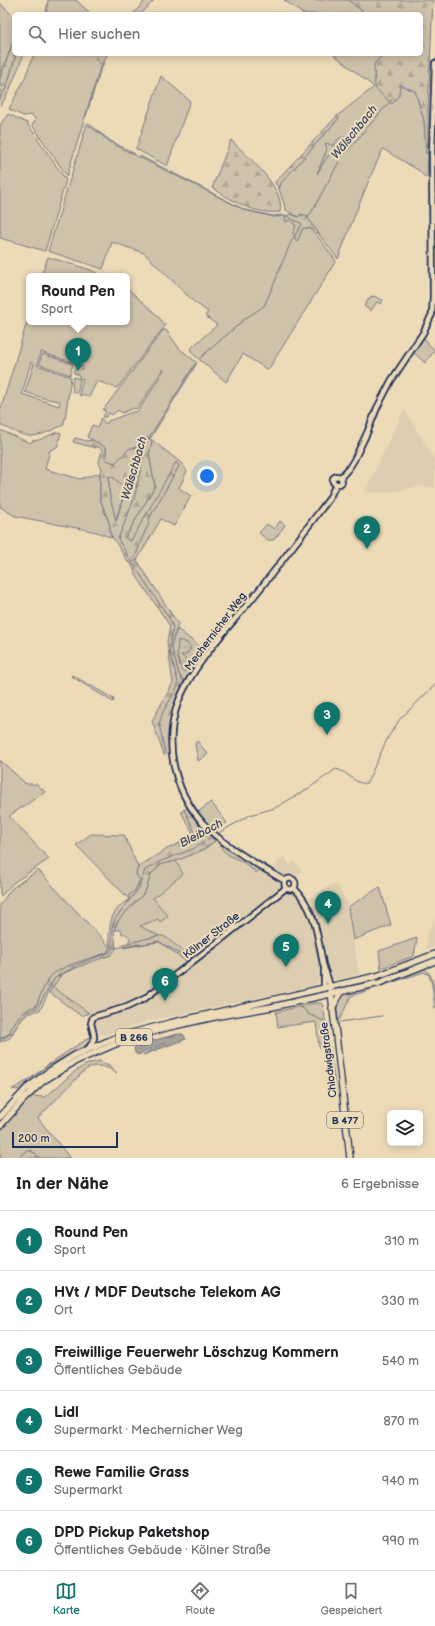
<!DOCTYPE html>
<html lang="de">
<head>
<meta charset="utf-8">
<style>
	:root { --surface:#fff; --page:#f6f6f6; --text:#202124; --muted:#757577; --line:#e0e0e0; --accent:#0f766e }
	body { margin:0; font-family:"Balsamiq Sans",sans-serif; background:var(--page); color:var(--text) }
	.controls { position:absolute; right:12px; bottom:12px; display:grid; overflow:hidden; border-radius:6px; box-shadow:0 2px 10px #0003 }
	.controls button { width:36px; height:36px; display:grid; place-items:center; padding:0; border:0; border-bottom:1px solid var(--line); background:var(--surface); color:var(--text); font:20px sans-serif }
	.scale { position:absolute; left:12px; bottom:10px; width:106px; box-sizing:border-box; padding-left:4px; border:2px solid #1b2f5e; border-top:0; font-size:11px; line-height:14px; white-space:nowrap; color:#1b2f5e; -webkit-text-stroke:3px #eddbb8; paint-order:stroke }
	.you { position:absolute; left:207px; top:476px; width:14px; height:14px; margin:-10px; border:3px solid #fff; border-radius:50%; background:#1a73e8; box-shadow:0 0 0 6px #1a73e833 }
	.badge { display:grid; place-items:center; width:26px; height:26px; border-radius:50%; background:var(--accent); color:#fff; font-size:13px; font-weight:700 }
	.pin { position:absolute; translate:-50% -33px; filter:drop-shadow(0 1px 2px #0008) }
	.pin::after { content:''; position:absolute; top:21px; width:14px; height:12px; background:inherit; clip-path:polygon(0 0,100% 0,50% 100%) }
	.popup { position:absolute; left:26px; top:273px; width:104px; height:52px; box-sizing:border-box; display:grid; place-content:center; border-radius:6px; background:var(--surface); filter:drop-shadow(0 1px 3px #0005); font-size:13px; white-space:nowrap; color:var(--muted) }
	.popup b { font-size:15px; color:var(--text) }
	.popup::after { content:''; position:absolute; left:50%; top:100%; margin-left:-8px; border:8px solid transparent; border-top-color:var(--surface) }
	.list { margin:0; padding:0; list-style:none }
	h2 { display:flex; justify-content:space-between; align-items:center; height:52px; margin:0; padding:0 16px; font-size:17px }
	h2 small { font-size:13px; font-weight:400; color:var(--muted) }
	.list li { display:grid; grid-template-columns:26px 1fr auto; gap:12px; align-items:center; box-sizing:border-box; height:60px; padding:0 16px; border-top:1px solid var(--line) }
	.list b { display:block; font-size:15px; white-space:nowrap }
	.list p { margin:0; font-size:13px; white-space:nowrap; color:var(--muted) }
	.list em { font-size:13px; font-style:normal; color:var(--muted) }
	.icon { flex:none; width:22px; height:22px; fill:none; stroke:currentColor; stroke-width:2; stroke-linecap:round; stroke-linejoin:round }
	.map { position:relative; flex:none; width:435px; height:1158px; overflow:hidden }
	.search { position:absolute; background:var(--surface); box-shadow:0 2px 10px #0003; left:12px; right:12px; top:12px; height:44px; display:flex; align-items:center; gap:10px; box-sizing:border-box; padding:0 14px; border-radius:6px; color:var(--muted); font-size:15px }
	.sheet { height:412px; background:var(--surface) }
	nav { display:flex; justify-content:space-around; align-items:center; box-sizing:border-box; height:56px; border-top:1px solid var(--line); background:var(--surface); font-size:11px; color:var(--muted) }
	nav a { display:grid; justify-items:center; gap:2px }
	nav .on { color:var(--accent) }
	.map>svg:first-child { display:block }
	.built { fill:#ddceb1 }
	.green { fill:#cfc2ab; stroke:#757884; fill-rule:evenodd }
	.forest { fill:url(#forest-firs); stroke:#757884; fill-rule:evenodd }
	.wetland { fill:url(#wetland-marsh); stroke:#757884 }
	.water { fill:url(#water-waves); stroke:#6e7381 }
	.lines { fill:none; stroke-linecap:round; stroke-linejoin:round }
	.stream { stroke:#6e7381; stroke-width:1 }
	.minor-casing { stroke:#1b2f5e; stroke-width:8 }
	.major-casing { stroke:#1b2f5e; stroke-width:8 }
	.minor { stroke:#eddbb8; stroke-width:4.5 }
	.major { stroke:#eddbb8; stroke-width:5.5 }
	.labels { text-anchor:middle; stroke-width:4; stroke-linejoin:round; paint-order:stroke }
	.shield { fill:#eddbb8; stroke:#5a6379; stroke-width:1 }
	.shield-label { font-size:10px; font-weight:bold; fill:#1b2f5e }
	.street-label { font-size:11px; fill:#1b2f5e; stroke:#eddbb8 }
	.water-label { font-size:12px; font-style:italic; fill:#37466a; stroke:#eddbb8 }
</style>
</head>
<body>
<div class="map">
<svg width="435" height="1158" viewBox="0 0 435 1158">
	<defs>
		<pattern id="forest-firs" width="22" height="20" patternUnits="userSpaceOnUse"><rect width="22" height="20" fill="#cfc2ab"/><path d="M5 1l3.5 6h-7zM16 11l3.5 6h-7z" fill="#b1a796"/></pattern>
		<pattern id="wetland-marsh" width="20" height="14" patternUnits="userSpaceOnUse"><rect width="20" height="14" fill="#cfc2ab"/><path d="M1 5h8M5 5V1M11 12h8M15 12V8" fill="none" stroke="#b1a796"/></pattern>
		<pattern id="water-waves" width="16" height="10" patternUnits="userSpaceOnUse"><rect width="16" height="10" fill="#a5a099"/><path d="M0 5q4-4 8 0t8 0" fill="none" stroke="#868380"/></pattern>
	</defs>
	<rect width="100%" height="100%" fill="#eddbb8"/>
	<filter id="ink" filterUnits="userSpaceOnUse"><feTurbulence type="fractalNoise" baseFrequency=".025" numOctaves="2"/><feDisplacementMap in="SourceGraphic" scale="8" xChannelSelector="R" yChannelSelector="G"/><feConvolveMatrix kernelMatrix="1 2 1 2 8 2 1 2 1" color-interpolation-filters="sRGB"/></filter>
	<g filter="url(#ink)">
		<path class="built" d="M404,409L435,460V488L423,486L390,492L376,493L365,491Z
			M215,841L280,882L282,891L294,893L303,903L312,925L318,957L320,975L317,985L148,1021L106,1035L100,1034L89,1013L53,987L62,974L88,963L111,955L116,949L159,941L185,961L191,957L164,936H159L139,926L158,919L160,922L153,898L183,874L176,861L203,850Z
			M284,856L290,865L295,862L302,871L293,877L283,875L274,869L277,867L276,865L279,860Z
			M333,884L337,885L349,906L348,907L359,974L336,980L331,977L318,917L309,898Z
			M435,918V946L427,949L426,937Z"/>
		<path class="green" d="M48,0H76L91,14H46Z
			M146,0H154L141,14H133Z
			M284,0H348L366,14H303Z
			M0,3L14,17V39L0,78Z
			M16,54H24L10,89L1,106L0,98L7,86Z
			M34,54H107L102,68H100L67,176L32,125L36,120L32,115L23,116L9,109L24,80Z
			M333,54H383L374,65L385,97L392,104L400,85L415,91L424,120L426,153H428L427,178L424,176L418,170L383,149C366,185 352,222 338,259L307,219L298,217L286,210L279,189L281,183L339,118L337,116L374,87Z
			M161,76L190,101L167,166L136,149Z
			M8,114L27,123L66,180L45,251L0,238V125Z
			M87,124L109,141L121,148L245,210L274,217L285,216L286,221L289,220C298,223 296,233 297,241L303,228H310L318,237L336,261L268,370L243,354L226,382L194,355L190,349L217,325L205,316L208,312L192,300L144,253L112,242L103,269L48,251Z
			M48,257L91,270L102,276H41Z
			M127,288L157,315L165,326L117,388L97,381L89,397L82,394L81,396L79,395L83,378L80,379L78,391L76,393L73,392L72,381L74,377L79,379V375L74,373V369L80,366L83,370V366L41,352L37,365L71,377L65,419L63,425C32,440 30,439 0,425V412L29,315V322H127ZM31,362L34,364L25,392L47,399L60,401L59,406L22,394Z
			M373,296L383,300L381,304L377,302L371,311L364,306L370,297Z
			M163,330H166L179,348L197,363L150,439L148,438L142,440L136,448H130L115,463L106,460V448L87,437L92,425L98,427L101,418L106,424L108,421L133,412H136L139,410L164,370L163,369L138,408L131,409L122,413L118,410L112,415L109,413L106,417H103L106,411L103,410Z
			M424,337L429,345L435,350L425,363L413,352Z
			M42,354L73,364L70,375L39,364Z
			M0,430L30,443L32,441L39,440L57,432L61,433L57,447L50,450L45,469L80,479L100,473V499L110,525V533L112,538L97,532L15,516L0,507Z
			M152,440L181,463L187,471L179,488L191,496L174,526L161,519L137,560L131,563L128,562L135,557L142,538L149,523L150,517L179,466L176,463L131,542L125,538L155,486L149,455Z
			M109,475L114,478L126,489L115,522L109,492Z
			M280,521L285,525L274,540H267L259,533L267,524L274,529Z
			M177,629L206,651L184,681L179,674L171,646Z
			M72,675L114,699L113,702L71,676Z
			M197,741L208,754L198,761L195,744Z
			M0,760L26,784H37L45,792L9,816L49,859L13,883L1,896L0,895Z
			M191,799L198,812L211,802L227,823C221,824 212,828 207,825C200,821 193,808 190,801Z
			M91,834L124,835L138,867L136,874L140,880L135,891L129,899L76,845Z
			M222,845L265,872V873L259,870L256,873L253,869L252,870C244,859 226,858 220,846Z
			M176,861L183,874L153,898L168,916L160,922L158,919L140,926L159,936L128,943L130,939C129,935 125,933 122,934L121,930H114L119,919L145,892L151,874L162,864Z
			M38,870L110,947L107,953C94,957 58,967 50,978C44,986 40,997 36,1006C19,1012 16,1020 8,1035L0,1038V905L11,889Z
			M380,887L391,925L353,940L348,907Z
			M417,938L414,956L381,968L379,951Z
			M424,969C435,973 435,997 435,1008L432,985L429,975L424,972L351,996L340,1019H338C337,1008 335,1002 344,995L395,981Z
			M53,987L89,1013L81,1016L49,992Z
			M315,1003H321L323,1006L336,1091L329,1053L319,1047L316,1022L278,1027L276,1012Z
			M99,1061L109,1065L117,1073C105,1066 97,1063 85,1070L38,1118L70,1158H40L35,1153L27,1150L18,1158H0C0,1150 0,1140 0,1132C2,1123 24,1103 31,1096L44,1097C63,1085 74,1065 99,1061Z"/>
		<path class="forest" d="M348,0H433L428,107V153H426L424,120L415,91L400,85L399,95L392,104L376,89L375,86L374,65L383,54H421V14H366Z
			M14,40V54H16L7,86L0,98V78Z
			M337,116L339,118L281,183L279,189L275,182Z
			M346,137L325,160L317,174L327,149L325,143L332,145L340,138Z
			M231,140C247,156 286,188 280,212C254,215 234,201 212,188Z
			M291,214L298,217L301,214L309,216L308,219L320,235L313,229L303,228L297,242L293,233L296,226L293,222L289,220L286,222L285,216Z
			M75,438L87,441L93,440L106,448V460L115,463L130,448H136L142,440L148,438L152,440L149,455L155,486L125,538L131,541L176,462L179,466L150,517L149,523L142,538L135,557L128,562L110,533V525L100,499V473L102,469L99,463L102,449L96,446V448L73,442ZM109,476L114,478L126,489L116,521L109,492Z
			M137,560L178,624L171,646L179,674L184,684C172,708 167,726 169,753L164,755L152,721L173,683L167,642L170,626L136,575L131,563Z
			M187,808L200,826L198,828L200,839L208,835L215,841L203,850L176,861L162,864L151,874L145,892L119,919L114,930L116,949L111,955L88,963L62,974L49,992L40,1010C21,1015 19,1022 10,1038L0,1042V1038L8,1035C16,1020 19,1012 36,1006C40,997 44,985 50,977C58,967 94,957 107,953L110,947C108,937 109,921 115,912C118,907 124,903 129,899V895L135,891L140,880L136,874L138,867L163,851L192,837L193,833L181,812Z
			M159,936H164L191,957L185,961L159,941L124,948L123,944Z
			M91,1036L92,1039L88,1044L46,1067L18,1090L12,1089C26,1083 37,1073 49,1064C63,1054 77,1046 91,1036Z
			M27,1150L35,1153L40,1158H18Z"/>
		<path class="wetland" d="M178,640L187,643L191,648L186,655H181L188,662L189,667L184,672L182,671L177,656Z"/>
		<path class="water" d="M178,1034H183L186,1039L143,1055L151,1050V1048L138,1055L135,1053L134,1048L136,1045Z"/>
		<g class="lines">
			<path class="stream" d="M96,57V60L101,64
				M86,116L104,58
				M88,123L109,140L135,154
				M140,156L245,210L273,216L282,215
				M305,220L311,213L341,158L394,97
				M277,275L291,242L302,224L285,215
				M200,358L246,318L264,306L277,277
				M129,558L118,539L134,499L147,441L195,364
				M133,564L169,618L173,627L169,649L177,678L178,686L163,712L159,724L165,752
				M184,809L198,839
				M217,834L250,815L275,808L309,788L336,769C349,772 356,786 367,783L388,737L400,719L435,685
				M113,948L159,942L188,958
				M298,1006L303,1008L308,1014L324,1021
				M340,1022L382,1016
				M0,1040L13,1032L27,1012L37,1008L55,978L79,964L110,952L112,948V927L115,919L139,888L145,870L161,861L193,849L214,835"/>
			<defs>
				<path id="minor" d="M336,484L333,482V478L336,476L341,477L349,468L354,460L367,433L377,408L391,381L423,333L432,314L433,295L432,153L435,63
					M336,484H340L342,482L341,477
					M284.5 884a5.5 5.5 0 1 1 11 0a5.5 5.5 0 1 1-11 0Z
					M285,881C260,866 220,844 202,822C173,789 163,742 179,700C194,664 226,630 251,600C278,567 303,533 329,499L336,484
					M294,888C316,910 317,935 323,964C325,972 329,979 330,988
					M324,970V989
					M88,1049C97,1037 94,1036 91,1023L93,1017L127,1007L144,999L223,938L286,888"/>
				<path id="major" d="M331,992L350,1158
					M332,1008L341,993
					M0,1117L26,1089L48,1072L75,1055L120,1036L170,1023L377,976L435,954
					M0,1126L24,1099L43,1081L76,1061L120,1042L169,1027L219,1016L272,1007L379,983L435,961"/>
			</defs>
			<use href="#minor" class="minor-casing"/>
			<use href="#major" class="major-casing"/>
			<use href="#minor" class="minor"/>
			<use href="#major" class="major"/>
		</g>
	</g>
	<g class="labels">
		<g class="shield">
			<rect x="116" y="1029" width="36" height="16" rx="3"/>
			<rect x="327" y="1112" width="36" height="16" rx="3"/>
		</g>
		<g class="shield-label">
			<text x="134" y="1041">B 266</text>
			<text x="345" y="1124">B 477</text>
		</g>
		<g class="street-label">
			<text transform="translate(215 631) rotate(-53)" y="4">Mechernicher Weg</text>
			<text transform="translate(211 935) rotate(-38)" y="4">Kölner Straße</text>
			<text transform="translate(328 1060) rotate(-97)" y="4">Chlodwigstraße</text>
		</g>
		<g class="water-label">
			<text transform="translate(354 132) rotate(-51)" y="4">Wälschbach</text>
			<text transform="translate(134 468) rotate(-74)" y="4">Wälschbach</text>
			<text transform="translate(201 833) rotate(-28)" y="4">Bleibach</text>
		</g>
	</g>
</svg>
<div class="controls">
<button><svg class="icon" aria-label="layers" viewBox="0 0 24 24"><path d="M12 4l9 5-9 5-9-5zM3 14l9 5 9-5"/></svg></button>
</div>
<div class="scale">200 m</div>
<div class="you"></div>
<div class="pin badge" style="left:78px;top:371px">1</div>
<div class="popup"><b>Round Pen</b>Sport</div>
<div class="pin badge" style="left:367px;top:549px">2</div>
<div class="pin badge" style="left:327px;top:735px">3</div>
<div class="pin badge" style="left:328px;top:924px">4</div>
<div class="pin badge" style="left:286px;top:967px">5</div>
<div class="pin badge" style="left:165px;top:1001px">6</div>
<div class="search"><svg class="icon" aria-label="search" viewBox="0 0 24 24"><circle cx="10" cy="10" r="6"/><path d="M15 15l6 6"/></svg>Hier suchen</div>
</div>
<section class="sheet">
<h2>In der Nähe<small>6 Ergebnisse</small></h2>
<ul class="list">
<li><span class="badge">1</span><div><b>Round Pen</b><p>Sport</p></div><em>310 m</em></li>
<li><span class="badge">2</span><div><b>HVt / MDF Deutsche Telekom AG</b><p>Ort</p></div><em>330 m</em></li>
<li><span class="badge">3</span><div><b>Freiwillige Feuerwehr Löschzug Kommern</b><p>Öffentliches Gebäude</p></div><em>540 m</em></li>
<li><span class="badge">4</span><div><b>Lidl</b><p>Supermarkt · Mechernicher Weg</p></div><em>870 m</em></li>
<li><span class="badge">5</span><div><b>Rewe Familie Grass</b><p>Supermarkt</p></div><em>940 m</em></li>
<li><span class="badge">6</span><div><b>DPD Pickup Paketshop</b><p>Öffentliches Gebäude · Kölner Straße</p></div><em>990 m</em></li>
</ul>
</section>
<nav>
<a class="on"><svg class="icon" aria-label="map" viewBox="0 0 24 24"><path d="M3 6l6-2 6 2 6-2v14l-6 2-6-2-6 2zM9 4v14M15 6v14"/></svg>Karte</a>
<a><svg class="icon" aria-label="directions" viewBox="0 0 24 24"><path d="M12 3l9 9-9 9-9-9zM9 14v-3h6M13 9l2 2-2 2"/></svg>Route</a>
<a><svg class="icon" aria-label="saved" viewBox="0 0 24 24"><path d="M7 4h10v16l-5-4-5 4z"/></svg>Gespeichert</a>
</nav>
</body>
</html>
